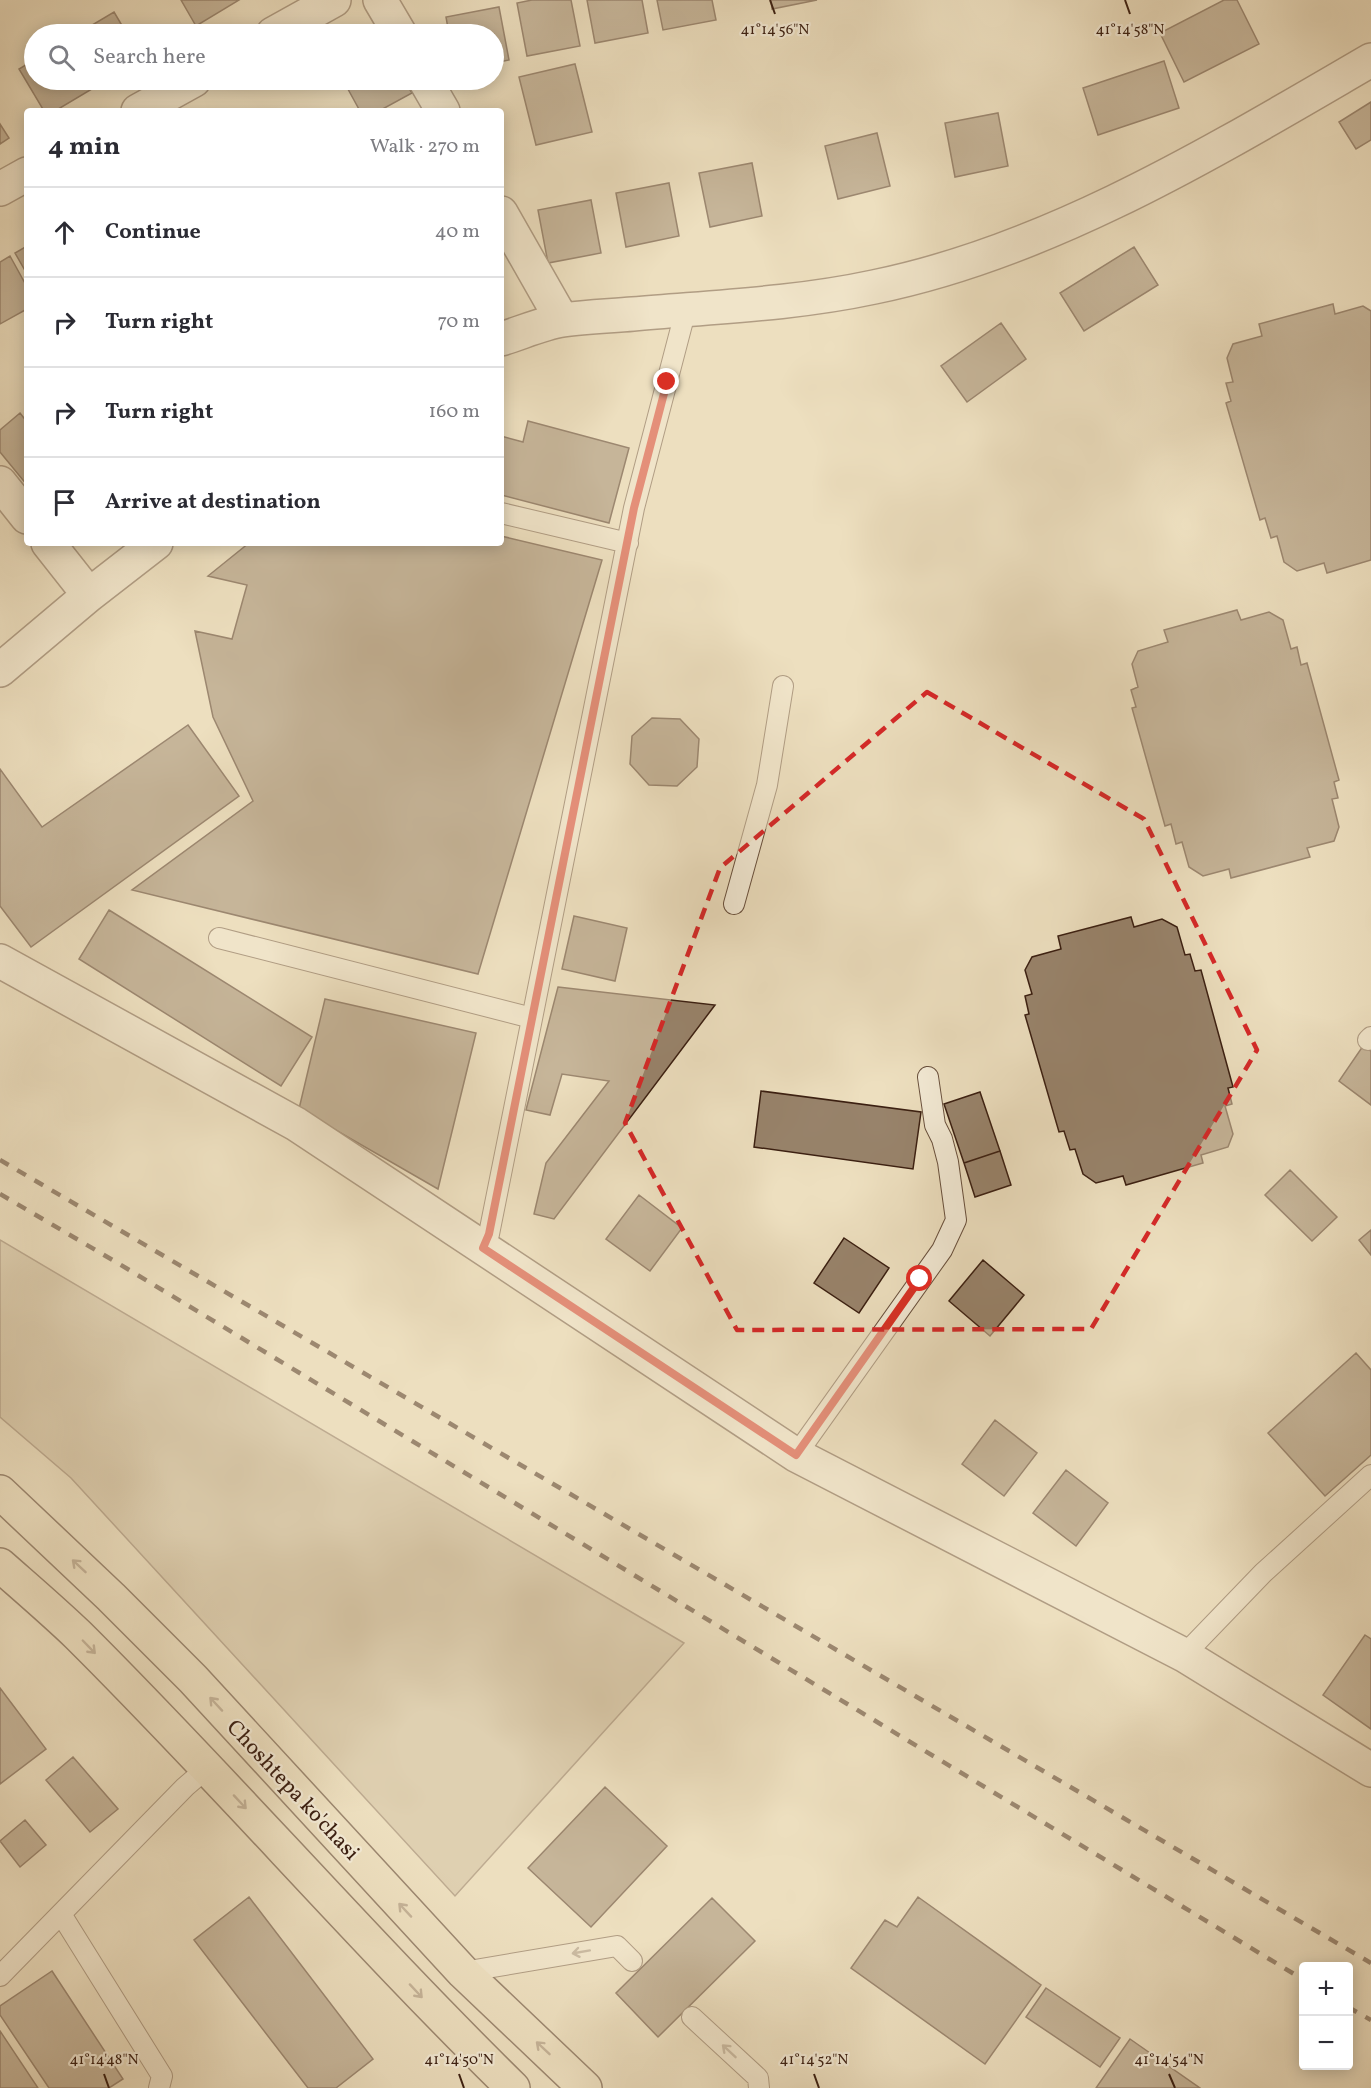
<!DOCTYPE html>
<html lang="en">
<head>
<meta charset="utf-8">
<style>
	:root { --surface:#fff; --page:#f7f7f7; --text:#2b2b33; --muted:#7c7c81; --line:#e1e1e2 }
	body { margin:0; font-family:Vollkorn,serif; background:var(--page); color:var(--text) }
	.controls { position:absolute; right:18px; bottom:18px; display:grid; overflow:hidden; border-radius:6px; box-shadow:0 3px 15px #0003 }
	.controls button { width:54px; height:54px; display:grid; place-items:center; padding:0; border:0; border-bottom:2px solid var(--line); background:var(--surface); color:var(--text); font:30px sans-serif }
	.stop { position:absolute; width:18px; height:18px; margin:-14px; border:4px solid #d93025; border-radius:50%; background:#fff }
	.stop.end { background:#d93025; border-color:#fff; box-shadow:0 2px 6px #0008 }
	.list { margin:0; padding:0; list-style:none }
	h2 { display:flex; justify-content:space-between; align-items:center; height:78px; margin:0; padding:0 24px; font-size:26px }
	h2 small { font-size:20px; font-weight:400; color:var(--muted) }
	.list li { display:grid; grid-template-columns:39px 1fr auto; gap:18px; align-items:center; box-sizing:border-box; height:90px; padding:0 24px; border-top:2px solid var(--line) }
	.list b { display:block; font-size:22px; white-space:nowrap }
	.list em { font-size:20px; font-style:normal; color:var(--muted) }
	.icon { flex:none; width:33px; height:33px; fill:none; stroke:currentColor; stroke-width:2; stroke-linecap:round; stroke-linejoin:round }
	.map { position:relative; flex:none; width:1371px; height:2088px; overflow:hidden }
	.search { position:absolute; background:var(--surface); box-shadow:0 3px 15px #0003; left:24px; top:24px; width:480px; height:66px; display:flex; align-items:center; gap:15px; box-sizing:border-box; padding:0 21px; border-radius:33px; color:var(--muted); font-size:22px }
	.panel { position:absolute; background:var(--surface); box-shadow:0 3px 15px #0003; left:24px; top:108px; width:480px; height:438px; border-radius:6px }
	.map>svg:first-child { display:block }
	.green { fill:#cfbea1; stroke:#856e59; stroke-width:1.5 }
	.building { fill:#98836b; stroke:#3b1f11; stroke-width:1.5 }
	.lines { fill:none; stroke-linecap:round; stroke-linejoin:round }
	.service-casing { stroke:#684f3c; stroke-width:22 }
	.minor-casing { stroke:#684f3c; stroke-width:36 }
	.primary-casing { stroke:#3b1f11; stroke-width:36 }
	.service { stroke:#f3ead5; stroke-width:20 }
	.minor { stroke:#f3ead5; stroke-width:33 }
	.primary { stroke:#eddfbf; stroke-width:33 }
	.rail { stroke:#3b1f11; stroke-width:4.5; stroke-dasharray:10 10; stroke-linecap:butt }
	.oneway { stroke:#947f68 }
	.oneway2 { stroke:#a08f7d }
	.route { stroke:#d93025; stroke-width:8 }
	.marked { fill:none; stroke:#d62828; stroke-width:4.5; stroke-dasharray:12 8; stroke-linejoin:round }
	.ticks { fill:none; stroke:#3b1f11; stroke-width:2 }
	.labels { text-anchor:middle; stroke-width:4.5; stroke-linejoin:round; paint-order:stroke }
	.street-label { font-size:22px; fill:#3b1f11; stroke:#f3ead5 }
	.ticks-label { font-size:15px; text-anchor:middle; fill:#3b1f11; stroke:#f3ead5; stroke-width:4.5; stroke-linejoin:round; paint-order:stroke }
</style>
</head>
<body>
<div class="map">
<svg width="1371" height="2088" viewBox="0 0 1371 2088">
	<rect width="100%" height="100%" fill="#eddfbf"/>
	<filter id="stains"><feTurbulence type="fractalNoise" baseFrequency=".00333" numOctaves="4"/><feColorMatrix values="0 0 0 0 .2 0 0 0 0 .09 0 0 0 0 .02 0 0 0 .5 -.17"/></filter>
	<radialGradient id="worn" r=".72"><stop offset=".6" stop-color="#630" stop-opacity="0"/><stop offset="1" stop-color="#630" stop-opacity=".3"/></radialGradient>
	<path class="green" d="M0,1240L684,1643L455,1896L71,1478L0,1417Z"/>
	<path class="building" d="M181,0H239L196,26Z
		M532,0H571L580,46L527,56L517,3Z
		M587,0H642L648,33L595,43Z
		M657,0H712L716,20L663,30Z
		M771,0H817L772,9Z
		M1224,0H1237L1259,44L1184,82L1160,33Z
		M499,7L509,60L494,63V34H449L446,17Z
		M114,12L127,34H77Z
		M34,60V80H107L55,111H44L19,69Z
		M1164,61L1179,108L1098,135L1083,88Z
		M575,64L592,132L536,145L519,77Z
		M343,80H404L412,93L379,111H360Z
		M1371,102V140L1356,149L1339,122Z
		M998,113L1008,166L955,177L945,123Z
		M0,124L9,138L0,144Z
		M877,133L890,186L838,199L825,146Z
		M752,163L762,216L710,227L699,173Z
		M669,183L679,236L626,247L616,193Z
		M591,200L601,253L548,263L538,210Z
		M27,246V274L15,253Z
		M1134,247L1158,285L1084,331L1060,293Z
		M10,256L27,287V309L0,324V262Z
		M1333,304L1335,314L1363,306L1371,311V560L1327,573L1324,563L1297,571L1284,562L1277,536L1271,538L1265,518L1260,520L1226,403L1231,401L1226,383L1233,382L1227,358L1233,344L1262,336L1259,324Z
		M1001,323L1026,359L967,402L941,366Z
		M20,413L27,422V485L0,452V430Z
		M528,421L629,448L609,523L501,495V436L523,442Z
		M501,536L602,560L478,974L132,890L253,801L213,717L195,631L232,639L247,585L208,576L249,543H501Z
		M1237,610L1241,620L1269,612L1283,620L1291,649L1297,647L1301,665L1307,663L1339,780L1334,782L1338,798L1332,799L1339,827L1334,841L1307,848L1310,857L1231,878L1229,869L1203,876L1189,867L1182,842L1176,844L1171,824L1165,826L1132,708L1136,707L1131,690L1138,687L1132,664L1138,651L1168,642L1164,630Z
		M652,718L680,719L699,739L697,767L677,786L649,785L630,764L632,736Z
		M188,725L239,796L31,947L0,906V769L42,827Z
		M109,910L312,1037L281,1086L79,959Z
		M574,916L627,928L615,981L562,969Z
		M1131,917L1134,927L1162,919L1177,927L1185,955L1190,954L1195,971L1201,970L1233,1087L1228,1088L1232,1104L1225,1106L1233,1134L1228,1147L1201,1155L1203,1163L1126,1185L1123,1176L1096,1183L1083,1174L1075,1149L1070,1150L1064,1131L1059,1132L1025,1015L1029,1014L1025,996L1032,994L1025,970L1032,957L1061,949L1058,936Z
		M558,987L715,1005L554,1219L534,1214L546,1163L609,1081L562,1074L550,1115L526,1110Z
		M325,999L476,1033L438,1189L299,1109Z
		M1363,1046L1371,1051V1105L1339,1081Z
		M761,1091L921,1112L913,1169L754,1147Z
		M980,1092L1000,1151L964,1163L944,1104Z
		M1000,1151L1011,1185L975,1197L964,1163Z
		M1290,1170L1337,1217L1312,1241L1265,1195Z
		M639,1195L682,1228L650,1271L606,1239Z
		M1371,1230V1255L1359,1240Z
		M844,1238L889,1268L859,1313L814,1283Z
		M983,1260L1024,1295L990,1336L949,1301Z
		M1356,1353L1371,1370V1455L1325,1496L1268,1433Z
		M995,1420L1037,1453L1004,1496L962,1464Z
		M1066,1470L1108,1503L1076,1546L1033,1513Z
		M1365,1635L1371,1639V1729L1323,1695Z
		M0,1688L46,1749L0,1784Z
		M73,1757L118,1809L90,1832L46,1780Z
		M605,1787L667,1846L591,1927L528,1868Z
		M25,1820L46,1845L20,1867L0,1841Z
		M249,1897L373,2059L336,2088H308L194,1940Z
		M918,1897L1041,1985L985,2064L851,1968L885,1920L897,1927Z
		M712,1898L755,1941L658,2037L616,1993Z
		M52,1971L123,2079L109,2088H49L0,2015V2006Z
		M1046,1988L1120,2038L1100,2067L1026,2017Z
		M0,2031L38,2088H0Z
		M1130,2039L1200,2088H1096Z"/>
	<g class="lines">
		<defs>
			<path id="service" d="M501,513L628,543
				M734,904L767,785L783,686
				M219,938L532,1018
				M1368,1040L1371,1037
				M483,1248L489,1234L634,508L686,309
				M796,1455L942,1250L956,1220L948,1162L942,1139L935,1125L928,1077
				M1184,1655L1263,1573L1371,1475
				M61,1914L162,2076L159,2088
				M463,1972L617,1946L632,1961
				M0,1976L185,1787L207,1768
				M692,2017L758,2078L759,2088"/>
			<path id="minor" d="M380,0L400,34
				M273,34L334,0
				M425,80L443,111
				M138,111L194,80
				M0,189L27,174
				M501,213L562,320
				M501,339C521,333 543,323 563,320C586,317 610,316 633,314C713,307 795,304 874,287C1051,251 1216,150 1371,60
				M0,483L27,517
				M48,543L89,595
				M0,670L89,595L156,543
				M0,961L296,1124L796,1455L1184,1655L1371,1770"/>
			<path id="primary" d="M0,1492L111,1597L193,1679L463,1972L585,2088
				M0,1565C26,1588 53,1611 78,1635C226,1782 363,1941 513,2088"/>
		</defs>
		<use href="#service" class="service-casing"/>
		<use href="#minor" class="minor-casing"/>
		<use href="#primary" class="primary-casing"/>
		<use href="#service" class="service"/>
		<use href="#minor" class="minor"/>
		<use href="#primary" class="primary"/>
		<path class="rail" d="M0,1160L1371,1963
			M0,1194L116,1262L1304,1980
			M1348,2007L1371,2020"/>
	</g>
	<defs><path id="oneway-shaft" d="M-6 0H5M1.5-3L5.5 0L1.5 3" fill="none" stroke-width="1.6" stroke-linecap="round" stroke-linejoin="round" transform="scale(1.5)"/></defs>
	<g class="oneway">
		<use href="#oneway-shaft" transform="translate(79 1566) rotate(-137)"/>
		<use href="#oneway-shaft" transform="translate(89 1647) rotate(46)"/>
		<use href="#oneway-shaft" transform="translate(216 1704) rotate(-133)"/>
		<use href="#oneway-shaft" transform="translate(240 1802) rotate(47)"/>
		<use href="#oneway-shaft" transform="translate(405 1910) rotate(-133)"/>
		<use href="#oneway-shaft" transform="translate(416 1991) rotate(47)"/>
		<use href="#oneway-shaft" transform="translate(543 2048) rotate(-137)"/>
	</g>
	<g class="oneway2">
		<use href="#oneway-shaft" transform="translate(581 1952) rotate(170)"/>
		<use href="#oneway-shaft" transform="translate(729 2051) rotate(-137)"/>
	</g>
	<g class="lines">
		<path class="route" d="M667,382L634,508L489,1234L483,1248L796,1455L920,1279"/>
	</g>
	<path d="M0 0H1371V2088H0ZM927,692L1144,819L1257,1050L1091,1329L737,1330L625,1123L720,868Z" fill="#eddfbf" fill-opacity=".55" fill-rule="evenodd"/>
	<path class="marked" d="M927,692L1144,819L1257,1050L1091,1329L737,1330L625,1123L720,868Z"/>
	<path class="ticks" d="M770,0L775,14M1125,0L1130,14M104,2074L109,2088M459,2074L464,2088M814,2074L819,2088M1169,2074L1175,2088"/>
	<g class="labels">
		<g class="street-label">
			<text transform="translate(294 1789) rotate(47)" y="8">Choshtepa ko'chasi</text>
		</g>
	</g>
	<g class="ticks-label">
		<text x="775" y="34">41°14'56"N</text>
		<text x="1130" y="34">41°14'58"N</text>
		<text x="104" y="2064">41°14'48"N</text>
		<text x="459" y="2064">41°14'50"N</text>
		<text x="814" y="2064">41°14'52"N</text>
		<text x="1169" y="2064">41°14'54"N</text>
	</g>
	<rect width="100%" height="100%" filter="url(#stains)"/>
	<rect width="100%" height="100%" fill="url(#worn)"/>
</svg>
<div class="controls">
<button>+</button>
<button>−</button>
</div>
<div class="stop" style="left:920px;top:1279px"></div>
<div class="stop end" style="left:667px;top:382px"></div>
<div class="search"><svg class="icon" aria-label="search" viewBox="0 0 24 24"><circle cx="10" cy="10" r="6"/><path d="M15 15l6 6"/></svg>Search here</div>
<section class="panel">
<h2>4 min<small>Walk · 270 m</small></h2>
<ul class="list">
<li><svg class="icon" aria-label="ahead" viewBox="0 0 24 24"><path d="M12 20V5M6 11l6-6 6 6"/></svg><div><b>Continue</b></div><em>40 m</em></li>
<li><svg class="icon" aria-label="right" viewBox="0 0 24 24"><path d="M7 20v-9h11M14 6l5 5-5 5"/></svg><div><b>Turn right</b></div><em>70 m</em></li>
<li><svg class="icon" aria-label="right" viewBox="0 0 24 24"><path d="M7 20v-9h11M14 6l5 5-5 5"/></svg><div><b>Turn right</b></div><em>160 m</em></li>
<li><svg class="icon" aria-label="arrive" viewBox="0 0 24 24"><path d="M6 21V4h12l-3 4 3 4H6"/></svg><div><b>Arrive at destination</b></div></li>
</ul>
</section>
</div>
</body>
</html>
